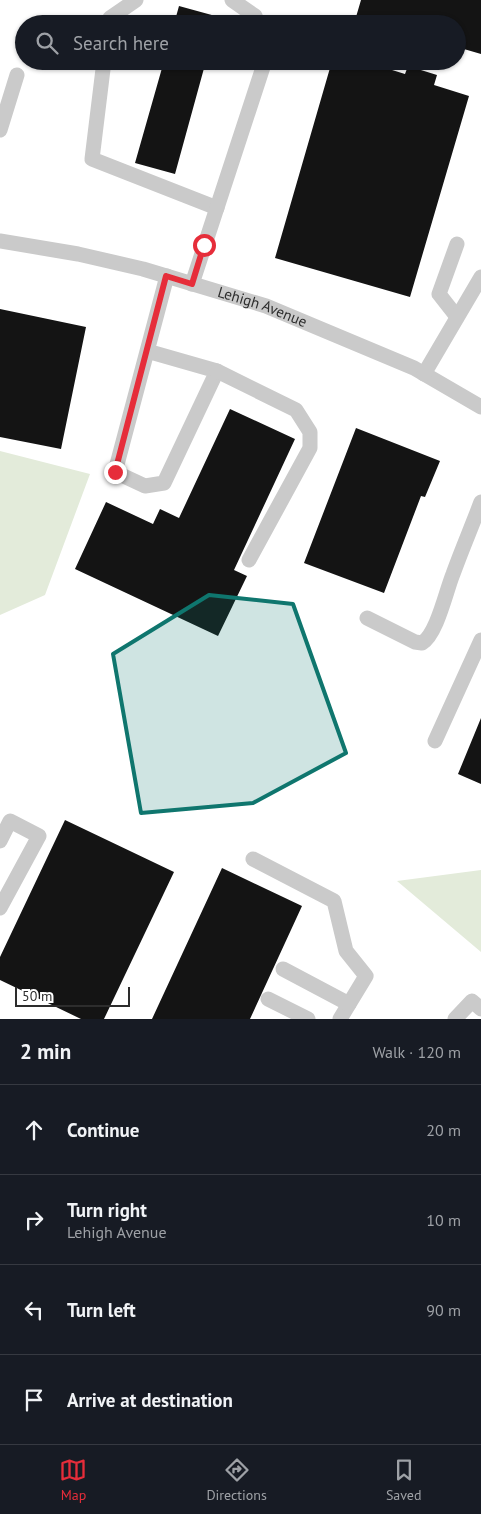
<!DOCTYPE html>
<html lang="en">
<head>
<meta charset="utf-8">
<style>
	:root { --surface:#171b24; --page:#20242c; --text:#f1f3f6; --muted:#9ea1a6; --line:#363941; --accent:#e62d3a }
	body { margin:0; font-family:"PT Sans",sans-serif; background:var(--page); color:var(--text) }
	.scale { position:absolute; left:15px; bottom:12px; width:115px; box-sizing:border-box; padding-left:5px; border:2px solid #2d2d2d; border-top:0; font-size:14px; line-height:18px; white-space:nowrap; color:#2d2d2d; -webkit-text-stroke:4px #fff; paint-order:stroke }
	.stop { position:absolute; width:15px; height:15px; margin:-11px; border:4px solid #e62d3a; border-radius:50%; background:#fff }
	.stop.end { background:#e62d3a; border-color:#fff; box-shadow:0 1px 5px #0008 }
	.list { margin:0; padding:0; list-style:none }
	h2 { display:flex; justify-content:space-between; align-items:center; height:65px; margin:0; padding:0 20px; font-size:21px }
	h2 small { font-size:16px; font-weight:400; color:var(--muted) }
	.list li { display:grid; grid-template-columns:32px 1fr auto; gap:15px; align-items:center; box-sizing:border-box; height:90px; padding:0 20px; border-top:1px solid var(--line) }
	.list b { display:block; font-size:19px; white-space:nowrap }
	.list p { margin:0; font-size:16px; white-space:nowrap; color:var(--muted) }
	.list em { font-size:16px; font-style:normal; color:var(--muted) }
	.icon { flex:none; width:28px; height:28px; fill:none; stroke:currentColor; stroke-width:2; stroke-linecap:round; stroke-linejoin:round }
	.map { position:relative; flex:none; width:481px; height:1019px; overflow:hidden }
	.search { position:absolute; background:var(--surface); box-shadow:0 1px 4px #0004; left:15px; right:15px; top:15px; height:55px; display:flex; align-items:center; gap:12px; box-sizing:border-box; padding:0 18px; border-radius:28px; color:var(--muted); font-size:19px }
	.sheet { height:425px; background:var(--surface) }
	nav { display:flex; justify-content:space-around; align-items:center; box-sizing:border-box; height:70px; border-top:1px solid var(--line); background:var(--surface); font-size:14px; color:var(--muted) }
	nav a { display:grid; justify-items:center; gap:2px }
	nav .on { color:var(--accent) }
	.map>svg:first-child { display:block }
	.green { fill:#e3ebda }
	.building { fill:#141414 }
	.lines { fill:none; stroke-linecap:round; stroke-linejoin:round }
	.minor { stroke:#cacaca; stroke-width:15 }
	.route { stroke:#e62d3a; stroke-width:6 }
	.marked { fill:#0f766e; fill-opacity:0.2; stroke:#0f766e; stroke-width:4; stroke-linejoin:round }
	.labels { text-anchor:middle; stroke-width:5; stroke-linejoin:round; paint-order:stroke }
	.street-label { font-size:15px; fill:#2d2d2d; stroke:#fff }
</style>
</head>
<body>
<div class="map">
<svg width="481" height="1019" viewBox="0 0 481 1019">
	<rect width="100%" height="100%" fill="#fff"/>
	<path class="green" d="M0,451L90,474L45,595L0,615Z
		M481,870V952L397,881Z"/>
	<path class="building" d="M361,0H481V54L457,47V24H379L356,17Z
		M179,6L219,17L217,24H174Z
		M164,61H206L175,174L135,163Z
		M332,61H363L405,74L408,66L437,75L434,85L469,96L410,297L275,258Z
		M0,309L86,327L61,449L0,437Z
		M230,409L295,439L234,570L247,576L218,636L75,569L106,502L153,524L160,509L179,518Z
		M356,428L440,461L425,497L421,496L384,593L304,563Z
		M481,718V784L458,774Z
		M65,820L174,872L104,1019H81L0,980V957Z
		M222,868L302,906L250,1019H152Z"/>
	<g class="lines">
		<g class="minor">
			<path d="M232,0L255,16L258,24"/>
			<path d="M109,24L110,18L136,0"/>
			<path d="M104,61L92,159L217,208"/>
			<path d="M0,130L17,75"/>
			<path id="s1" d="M0,241L78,254L143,269L266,306L414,368L481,407"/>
			<path d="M192,284L265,61"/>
			<path d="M457,317L439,294L457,244"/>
			<path d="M147,351L217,371L164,483L145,486L115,472L167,276"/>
			<path d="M217,371L296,410L310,432V448L249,560"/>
			<path d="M424,374L481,277"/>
			<path d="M367,618L415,642L422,643C437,634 446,591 453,574C462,549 472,526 481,502"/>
			<path d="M435,741L481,640"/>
			<path d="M0,841L10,821L39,836L0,908"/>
			<path d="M253,859L334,901L346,951L366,976L340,1019"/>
			<path d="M283,969L349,1004"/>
			<path d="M268,999L308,1019"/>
			<path d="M455,1019L472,1001L481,1009"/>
		</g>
	</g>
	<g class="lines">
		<path class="route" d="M115,472L166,276L192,284L204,245"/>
	</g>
	<path class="marked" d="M209,595L293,604L346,753L253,803L141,813L113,654Z"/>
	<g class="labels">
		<g class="street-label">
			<text dy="5" stroke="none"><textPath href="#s1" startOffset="271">Lehigh Avenue</textPath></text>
		</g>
	</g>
</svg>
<div class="scale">50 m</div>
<div class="stop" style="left:204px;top:245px"></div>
<div class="stop end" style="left:115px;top:472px"></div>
<div class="search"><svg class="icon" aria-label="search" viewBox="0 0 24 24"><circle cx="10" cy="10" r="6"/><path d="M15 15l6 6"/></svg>Search here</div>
</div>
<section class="sheet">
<h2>2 min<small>Walk · 120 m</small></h2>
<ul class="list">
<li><svg class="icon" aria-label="ahead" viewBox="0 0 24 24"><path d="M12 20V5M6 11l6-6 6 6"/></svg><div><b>Continue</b></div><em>20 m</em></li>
<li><svg class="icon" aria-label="right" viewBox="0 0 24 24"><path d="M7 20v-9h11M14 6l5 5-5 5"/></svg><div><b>Turn right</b><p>Lehigh Avenue</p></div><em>10 m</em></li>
<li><svg class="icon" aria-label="left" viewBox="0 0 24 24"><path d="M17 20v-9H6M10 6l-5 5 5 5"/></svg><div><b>Turn left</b></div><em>90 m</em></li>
<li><svg class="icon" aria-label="arrive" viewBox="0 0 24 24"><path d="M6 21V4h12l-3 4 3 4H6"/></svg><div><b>Arrive at destination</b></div></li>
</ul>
</section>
<nav>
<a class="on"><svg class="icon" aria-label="map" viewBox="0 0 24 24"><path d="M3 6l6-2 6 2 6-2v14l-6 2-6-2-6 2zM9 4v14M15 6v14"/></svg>Map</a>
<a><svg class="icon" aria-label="directions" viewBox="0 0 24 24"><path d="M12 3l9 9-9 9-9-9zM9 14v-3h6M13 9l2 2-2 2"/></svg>Directions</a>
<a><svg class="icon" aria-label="saved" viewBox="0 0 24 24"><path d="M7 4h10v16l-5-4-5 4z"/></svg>Saved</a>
</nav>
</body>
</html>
